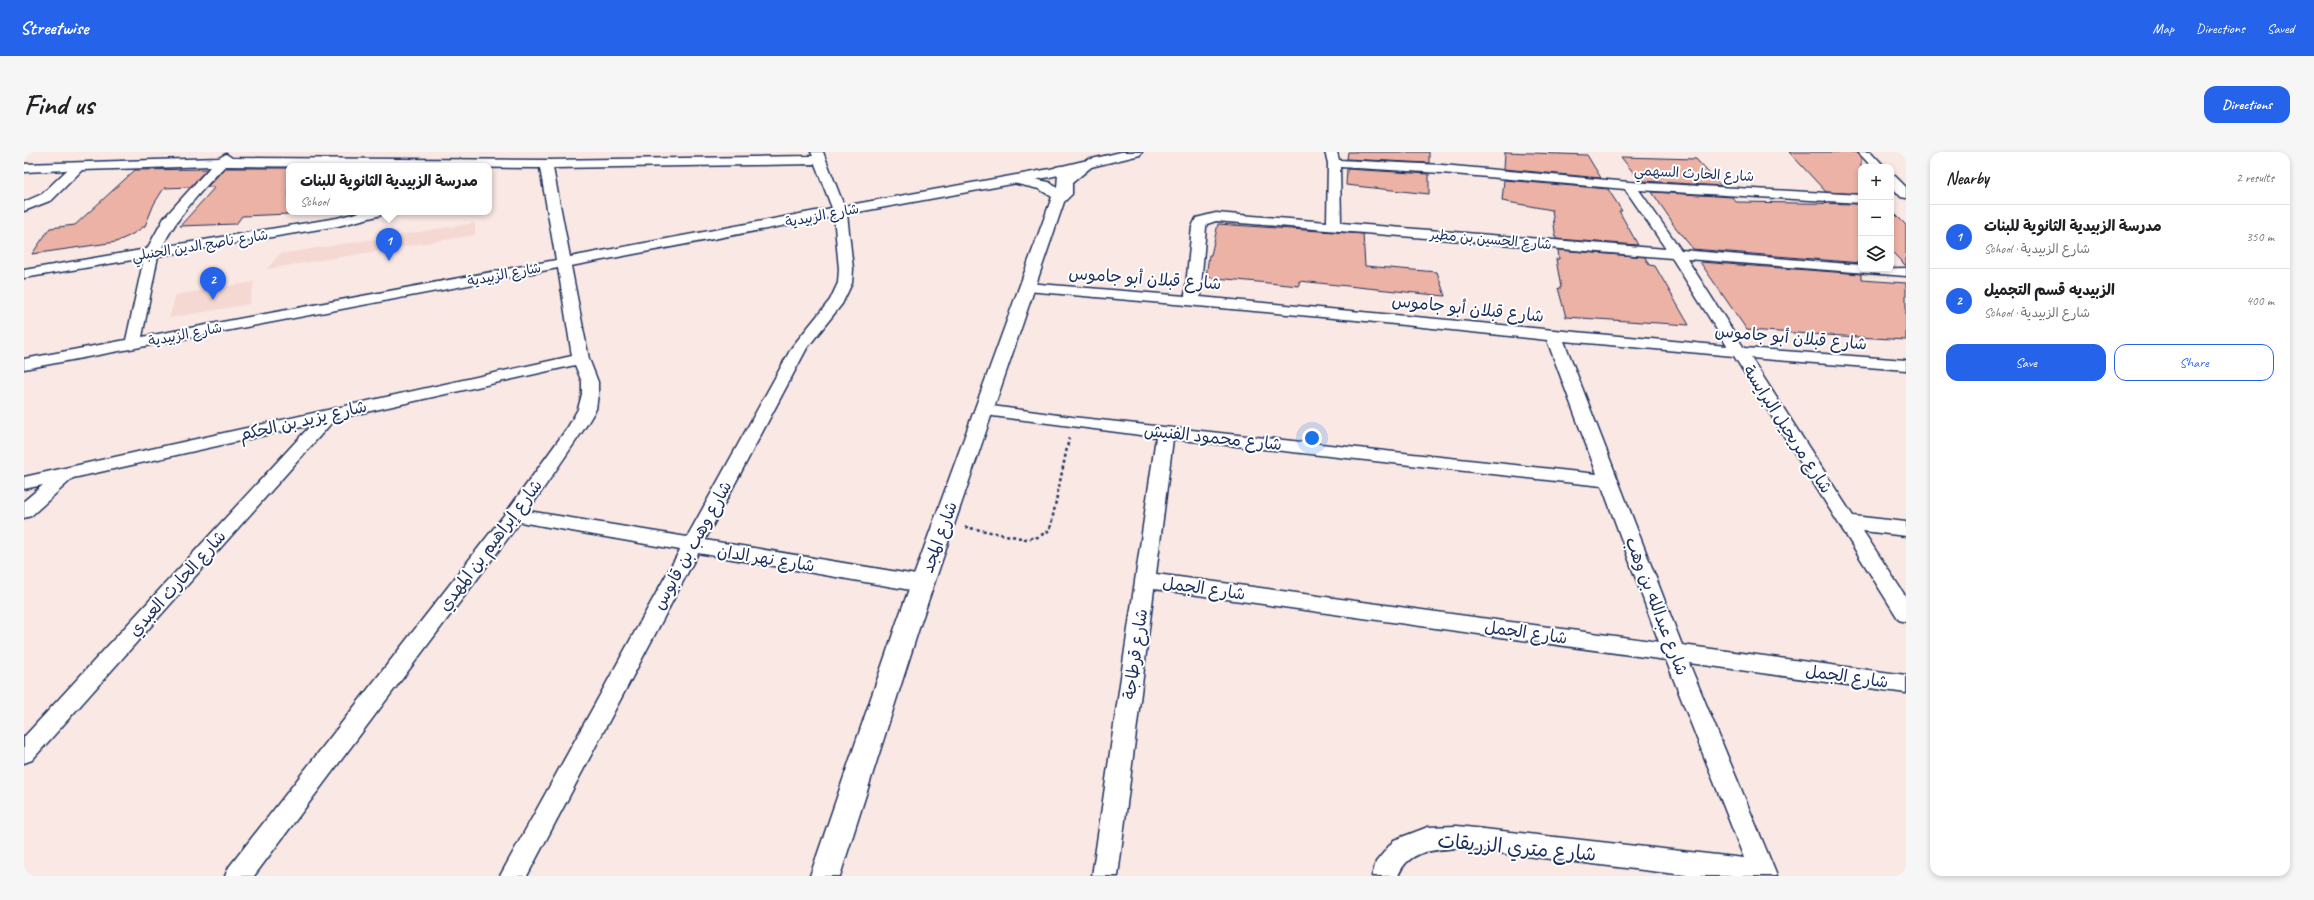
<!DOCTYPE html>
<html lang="en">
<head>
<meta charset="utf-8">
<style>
	:root { --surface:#fff; --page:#f6f6f6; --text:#202124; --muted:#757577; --line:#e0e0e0; --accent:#2563eb }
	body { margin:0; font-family:Caveat,"Playpen Sans Arabic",sans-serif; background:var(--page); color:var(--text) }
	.controls { position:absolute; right:12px; top:12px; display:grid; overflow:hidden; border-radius:8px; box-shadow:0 2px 6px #0003 }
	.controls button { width:36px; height:36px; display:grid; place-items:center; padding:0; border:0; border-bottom:1px solid var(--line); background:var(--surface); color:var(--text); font:20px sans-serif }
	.you { position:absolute; left:1288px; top:286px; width:14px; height:14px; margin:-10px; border:3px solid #fff; border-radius:50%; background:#1a73e8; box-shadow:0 0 0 6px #1a73e833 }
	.badge { display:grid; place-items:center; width:26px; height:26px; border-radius:50%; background:var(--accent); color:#fff; font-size:13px; font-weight:700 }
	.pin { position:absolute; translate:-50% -33px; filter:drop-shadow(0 1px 2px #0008) }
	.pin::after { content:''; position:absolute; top:21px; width:14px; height:12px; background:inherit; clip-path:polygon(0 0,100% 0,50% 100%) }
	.popup { position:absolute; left:262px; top:11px; width:206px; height:52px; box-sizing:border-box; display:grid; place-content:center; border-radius:8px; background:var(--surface); filter:drop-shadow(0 1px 3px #0005); font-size:13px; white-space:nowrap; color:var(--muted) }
	.popup b { font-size:15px; color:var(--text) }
	.popup::after { content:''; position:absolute; left:50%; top:100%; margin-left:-8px; border:8px solid transparent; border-top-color:var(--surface) }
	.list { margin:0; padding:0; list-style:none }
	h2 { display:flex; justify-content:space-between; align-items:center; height:52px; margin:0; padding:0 16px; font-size:17px }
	h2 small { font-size:13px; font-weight:400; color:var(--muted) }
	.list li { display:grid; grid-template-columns:26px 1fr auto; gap:12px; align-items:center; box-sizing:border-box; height:64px; padding:0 16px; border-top:1px solid var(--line) }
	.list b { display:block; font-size:15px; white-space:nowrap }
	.list p { margin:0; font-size:13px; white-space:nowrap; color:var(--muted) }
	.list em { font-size:13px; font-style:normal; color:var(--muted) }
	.actions { display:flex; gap:8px; padding:12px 16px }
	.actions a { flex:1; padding:9px 0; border:1px solid var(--accent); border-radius:12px; text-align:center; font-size:14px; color:var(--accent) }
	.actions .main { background:var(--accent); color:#fff }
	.icon { flex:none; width:22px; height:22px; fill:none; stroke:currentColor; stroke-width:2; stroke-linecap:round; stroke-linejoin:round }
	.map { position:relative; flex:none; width:1882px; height:724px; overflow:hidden; border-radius:12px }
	header { display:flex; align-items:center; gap:24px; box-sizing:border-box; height:56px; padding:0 20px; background:var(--accent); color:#fff }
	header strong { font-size:19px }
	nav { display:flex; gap:22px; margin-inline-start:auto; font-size:14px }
	.intro { display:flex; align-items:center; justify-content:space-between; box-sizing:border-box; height:96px; padding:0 24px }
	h1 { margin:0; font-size:28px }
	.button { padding:10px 18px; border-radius:12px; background:var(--accent); color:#fff; font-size:14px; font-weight:700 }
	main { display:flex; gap:24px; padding:0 24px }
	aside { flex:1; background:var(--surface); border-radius:12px; box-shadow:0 2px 6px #0003 }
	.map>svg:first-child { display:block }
	.built { fill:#f5d8d1 }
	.building { fill:#ecb2a5; stroke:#1b2f5e }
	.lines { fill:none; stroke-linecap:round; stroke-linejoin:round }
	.minor-casing { stroke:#1b2f5e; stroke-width:3 }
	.tertiary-casing { stroke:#1b2f5e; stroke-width:3 }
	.path { stroke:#1b2f5e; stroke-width:2.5; stroke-dasharray:3 3; stroke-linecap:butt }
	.minor { fill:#fff; fill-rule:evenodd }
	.tertiary { fill:#fff; fill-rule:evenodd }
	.labels { text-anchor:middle; stroke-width:4; stroke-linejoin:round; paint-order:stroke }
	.far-street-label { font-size:14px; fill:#1b2f5e; stroke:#fff }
	.street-label { font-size:17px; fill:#1b2f5e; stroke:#fff }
	.near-street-label { font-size:20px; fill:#1b2f5e; stroke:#fff }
</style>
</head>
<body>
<header>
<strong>Streetwise</strong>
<nav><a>Map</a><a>Directions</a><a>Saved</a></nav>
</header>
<div class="intro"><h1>Find us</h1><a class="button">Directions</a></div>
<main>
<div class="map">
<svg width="1882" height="724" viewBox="0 0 1882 724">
	<rect width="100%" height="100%" fill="#f9e8e4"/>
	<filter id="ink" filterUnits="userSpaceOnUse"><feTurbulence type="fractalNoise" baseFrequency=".025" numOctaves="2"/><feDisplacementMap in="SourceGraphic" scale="8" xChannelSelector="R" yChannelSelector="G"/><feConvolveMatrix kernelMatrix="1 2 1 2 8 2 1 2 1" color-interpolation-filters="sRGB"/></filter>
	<g filter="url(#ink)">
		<path class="built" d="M451,71V83L243,117L256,102Z
			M230,130L225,152L145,166L152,143Z"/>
		<path class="building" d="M1324,0H1405V11L1323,7Z
			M1481,0L1563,3L1577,26L1480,17Z
			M1765,0H1833L1837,5V42L1802,40Z
			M1597,5L1672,7L1697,34L1620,29L1617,24H1612Z
			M201,16H265V62L218,64L212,72L156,74L191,35H183Z
			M183,17L166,35L140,36L130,52L121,74L107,83L92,90L8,102L26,76L51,73L111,18Z
			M1323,17L1405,22V42L1322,33Z
			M1480,28L1584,37L1598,59H1595L1614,93L1532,87L1528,58L1478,49Z
			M1628,40L1708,45L1712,50L1837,52V111L1669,97L1648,71H1649Z
			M1867,61H1870L1882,73V114L1867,99Z
			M1194,72L1339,82L1341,114L1413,120L1421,144L1275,129V134L1182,125L1185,103H1187Z
			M1534,98L1621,105L1625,113L1631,114L1665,173L1542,165L1534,136H1537L1532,107H1535Z
			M1676,110L1837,122V128L1882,131V188L1723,178Z"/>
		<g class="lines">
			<defs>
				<path id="minor" d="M787,0H799L820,54L1026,17L1097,0H1118L1116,3L1026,25L823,62L829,117L828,131L818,152L783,196L681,388L898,424L905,427L908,432L905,437L898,440L674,401L503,724H476L656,398L496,370L230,724H201L205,715L484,358L544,275L554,257L558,242V230L551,213L311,267L8,608L0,611V585L287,273L49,326L7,364L0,366V349L19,333L0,337V325L548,204L534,116L0,217V207L102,188L120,106L0,126V118L123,97L140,66L187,14L58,18L28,48L0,59V50L18,42L43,18L0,20V12L195,6L202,2L208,6L522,8L789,4ZM791,12L808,56L546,105L529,16ZM201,14L516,16L532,108L118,185L134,104L314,74L357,63L359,60H336L313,66L138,95C154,63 177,39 201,14ZM810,64L815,117L814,131L806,148L768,195L663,385L504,359L560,277L572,257L574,242V230L565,207L547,114Z
					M1301,0H1313L1315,8L1418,13L1605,30L1837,43V51L1615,38L1657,98L1837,113V117L1882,116V124L1663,107L1720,196L1882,208V218L1727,206L1829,364L1882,370V384L1839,379L1882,445V470L1875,468L1710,204L1540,189L1658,493L1882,523V541L1665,511L1753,724H1669L1433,696C1409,698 1384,698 1374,724H1348L1352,710L1370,688L1404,675L1433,674L1720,706L1642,508L1130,437L1094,724H1068L1132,285L961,263L955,262L952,258L955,254L961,253L1048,265L1573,322L1523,188L1332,168L1003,139L996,135L1003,131L1161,144L1168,75L1172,66L1192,61L1303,70L1304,11ZM1316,15L1418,21L1601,37L1642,97L1317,71ZM1192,69L1648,106L1703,194L1176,145L1182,75L1183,72ZM1149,287L1578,334L1635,490L1132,422Z
					M1834,0H1847L1861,15H1848Z
					M1867,23L1871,24L1882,35V46L1877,45L1867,34Z"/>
				<path id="tertiary" d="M1065,7L1072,11L1048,31V42L1040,50L897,470L816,724H786L873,470L1028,45L1015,37L989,31L987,28L994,24L1025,30L1033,36L1034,22L1030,18L1032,15L1037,14L1046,18Z"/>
			</defs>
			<use href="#minor" class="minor-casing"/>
			<use href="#tertiary" class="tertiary-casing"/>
			<path class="path" d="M941,375L1002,387L1014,385L1026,378L1045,286"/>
			<use href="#minor" class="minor"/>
			<use href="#tertiary" class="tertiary"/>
		</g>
	</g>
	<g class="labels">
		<g class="far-street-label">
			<text transform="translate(1670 21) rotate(3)" y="5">شارع الحارث السهمي</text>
			<text transform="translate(798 63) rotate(-11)" y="5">شارع الزبيدية</text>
			<text transform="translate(1467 87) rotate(5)" y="5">شارع الحسين بن مطير</text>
			<text transform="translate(176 93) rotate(-9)" y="5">شارع ناصح الدين الحنبلي</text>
			<text transform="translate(480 122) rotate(-11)" y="5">شارع الزبيدية</text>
			<text transform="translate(161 182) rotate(-11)" y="5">شارع الزبيدية</text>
		</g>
		<g class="street-label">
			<text transform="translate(1121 126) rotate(4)" y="6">شارع قبلان أبو جاموس</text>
			<text transform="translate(1444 156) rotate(6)" y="6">شارع قبلان أبو جاموس</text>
			<text transform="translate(1767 185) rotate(5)" y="6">شارع قبلان أبو جاموس</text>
			<text transform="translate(279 268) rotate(-13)" y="6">شارع يزيد بن الحكم</text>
			<text transform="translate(1764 277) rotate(57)" y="6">شارع مريحيل البرايسة</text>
			<text transform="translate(1189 285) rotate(6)" y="6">شارع محمود الفنيش</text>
			<text transform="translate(915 385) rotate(-70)" y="6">شارع المجد</text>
			<text transform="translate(466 393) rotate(-53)" y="6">شارع إبراهيم بن المهدي</text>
			<text transform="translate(668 393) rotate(-61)" y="6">شارع وهب بن قابوس</text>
			<text transform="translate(742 406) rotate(9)" y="6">شارع نهر الدان</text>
			<text transform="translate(153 431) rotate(-48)" y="6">شارع الحارث العبدي</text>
			<text transform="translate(1180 436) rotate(8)" y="6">شارع الجمل</text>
			<text transform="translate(1633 454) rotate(69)" y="6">شارع عبدالله بن وهب</text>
			<text transform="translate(1502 480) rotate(8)" y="6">شارع الجمل</text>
			<text transform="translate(1111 502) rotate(-82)" y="6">شارع قرطاجة</text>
			<text transform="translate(1823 524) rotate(8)" y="6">شارع الجمل</text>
		</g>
		<g class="near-street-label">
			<text transform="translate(1493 695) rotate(5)" y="7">شارع متري الزريقات</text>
		</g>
	</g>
</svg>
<div class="controls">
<button>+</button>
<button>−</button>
<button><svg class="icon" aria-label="layers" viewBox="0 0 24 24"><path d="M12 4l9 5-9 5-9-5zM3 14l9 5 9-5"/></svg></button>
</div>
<div class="you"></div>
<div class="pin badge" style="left:365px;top:109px">1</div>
<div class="popup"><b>مدرسة الزبيدية الثانوية للبنات</b>School</div>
<div class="pin badge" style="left:189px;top:148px">2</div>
</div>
<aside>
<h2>Nearby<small>2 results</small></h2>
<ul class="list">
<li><span class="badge">1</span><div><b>مدرسة الزبيدية الثانوية للبنات</b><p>School · شارع الزبيدية</p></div><em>350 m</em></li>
<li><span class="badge">2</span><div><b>الزبيديه قسم التجميل</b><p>School · شارع الزبيدية</p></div><em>400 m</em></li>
</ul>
<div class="actions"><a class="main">Save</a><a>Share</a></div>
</aside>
</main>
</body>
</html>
